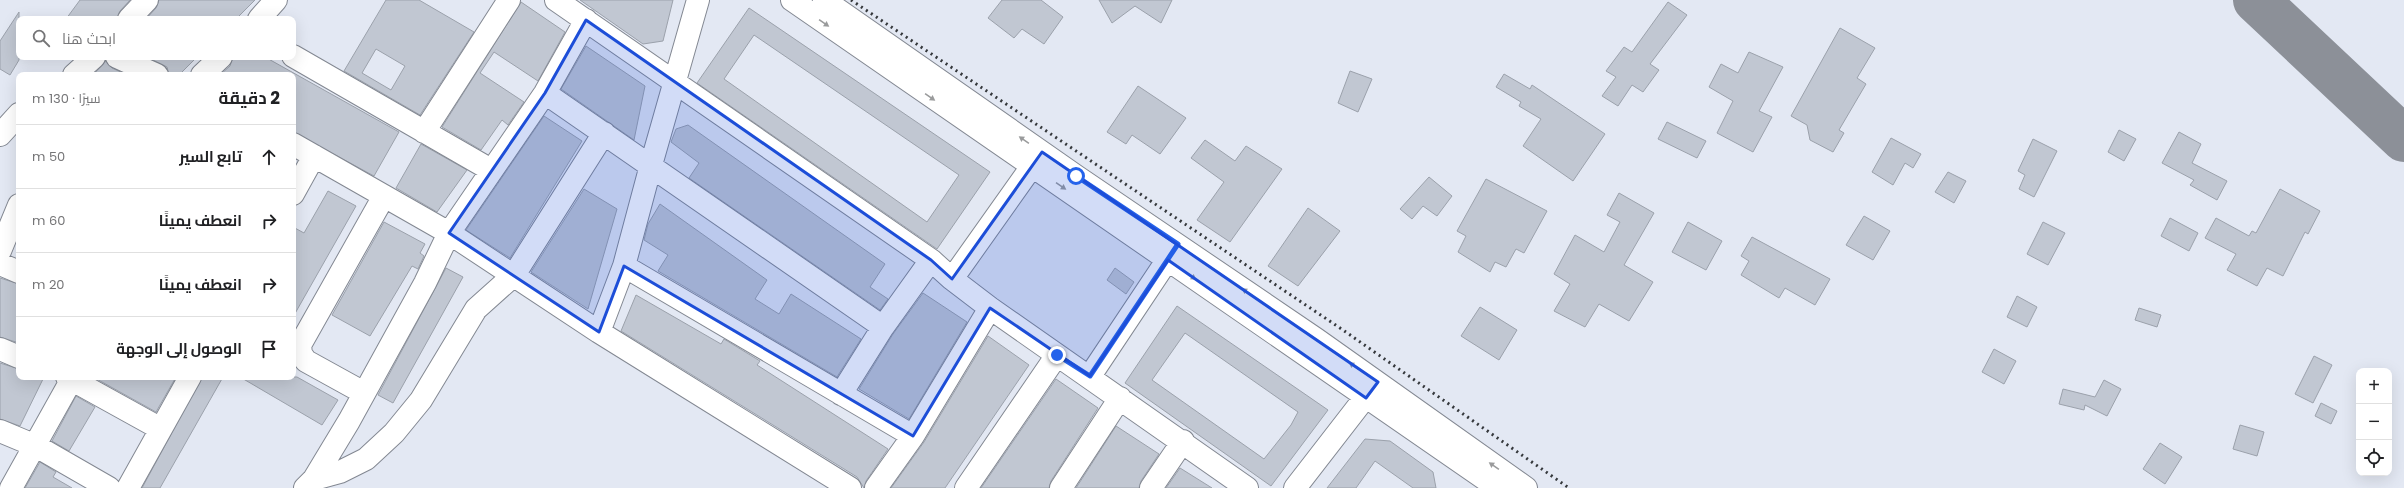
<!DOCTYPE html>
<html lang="ar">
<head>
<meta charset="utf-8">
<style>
	:root { --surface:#fff; --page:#f2f2f2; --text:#202124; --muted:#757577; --line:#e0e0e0 }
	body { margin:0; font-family:Poppins,Cairo,sans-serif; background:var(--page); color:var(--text); direction:rtl }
	.controls { position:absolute; right:12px; bottom:12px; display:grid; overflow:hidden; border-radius:8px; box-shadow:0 4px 16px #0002 }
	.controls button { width:36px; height:36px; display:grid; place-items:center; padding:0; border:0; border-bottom:1px solid var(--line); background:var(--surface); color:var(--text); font:20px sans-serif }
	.stop { position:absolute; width:12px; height:12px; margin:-9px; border:3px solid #2563eb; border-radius:50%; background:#fff }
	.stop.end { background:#2563eb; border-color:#fff; box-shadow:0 1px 4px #0008 }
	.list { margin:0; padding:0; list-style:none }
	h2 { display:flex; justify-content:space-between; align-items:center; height:52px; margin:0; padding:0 16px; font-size:17px }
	h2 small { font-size:13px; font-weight:400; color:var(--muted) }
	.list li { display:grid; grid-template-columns:26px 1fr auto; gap:12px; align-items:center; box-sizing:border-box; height:64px; padding:0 16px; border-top:1px solid var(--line) }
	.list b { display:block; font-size:15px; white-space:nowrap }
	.list em { font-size:13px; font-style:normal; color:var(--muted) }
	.icon { flex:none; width:22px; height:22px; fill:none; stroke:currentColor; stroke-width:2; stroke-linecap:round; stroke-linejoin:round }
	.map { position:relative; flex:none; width:2404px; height:488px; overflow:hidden; direction:ltr }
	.search { position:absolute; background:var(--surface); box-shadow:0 4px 16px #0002; left:16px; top:16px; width:280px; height:44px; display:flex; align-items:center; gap:10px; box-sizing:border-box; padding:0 14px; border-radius:8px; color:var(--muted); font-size:15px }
	.panel { position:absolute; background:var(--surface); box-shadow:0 4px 16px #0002; left:16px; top:72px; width:280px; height:308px; border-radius:8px; direction:rtl }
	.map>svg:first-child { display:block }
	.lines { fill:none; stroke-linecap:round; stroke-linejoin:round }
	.taxiway { stroke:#8c9098; stroke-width:46 }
	.building { fill:#c1c7d2; stroke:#9ba1ab; fill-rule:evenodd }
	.minor-casing { stroke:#838892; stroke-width:24 }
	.minor { stroke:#fff; stroke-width:22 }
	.rail { stroke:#35383c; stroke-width:3; stroke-dasharray:2 4; stroke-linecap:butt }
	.oneway { fill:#9a9b9c }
	.route { stroke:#2563eb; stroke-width:5 }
	.marked { fill:#1d4ed8; fill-opacity:0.2; stroke:#1d4ed8; stroke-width:3; stroke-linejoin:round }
</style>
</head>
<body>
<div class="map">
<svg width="2404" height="488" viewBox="0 0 2404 488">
	<rect width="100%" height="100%" fill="#e3e8f3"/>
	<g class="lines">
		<path class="taxiway" d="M2256,0L2404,139"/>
	</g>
	<path class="building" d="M80,0H130L120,11L117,19H66Z
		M159,0H255L236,19H146L156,8Z
		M386,0H419L474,32L420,115L344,71ZM376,49L405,66L391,90L362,73Z
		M580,0H673L663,41L643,44Z
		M1002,0H1041L1063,17L1044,44L1022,29L1014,38L988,18Z
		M1099,0H1172L1161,23L1135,6L1112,23Z
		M521,2L565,32L538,81L494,52L480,73L524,102L508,125L502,120L481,150L442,127Z
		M1668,2L1687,15L1650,64L1659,70L1643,92L1632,85L1618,106L1602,96L1616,77L1606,71L1624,47L1632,52Z
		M749,8L990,172L937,249L697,83ZM754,35L959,175L927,222L724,79Z
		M19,12V60L10,75L0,69V41Z
		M1840,28L1875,48L1857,78L1866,84L1839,130L1844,133L1833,152L1810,140L1807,125L1791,116Z
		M586,46L645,86L634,140L561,89Z
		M1749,52L1783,67L1759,111L1772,117L1753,152L1717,133L1733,101L1709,87L1721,64L1738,73Z
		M147,57H197L179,75H169L167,67Z
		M233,57H265L399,132L374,176L293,132V75H220L230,66Z
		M106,61L112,68L127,75H93Z
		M1350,71L1372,79L1358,112L1338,103Z
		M1504,74L1530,89L1532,85L1605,134L1573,181L1523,146L1541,119L1519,106L1521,102L1496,87Z
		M1138,86L1186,118L1160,154L1132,135L1126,144L1107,132Z
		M544,116L582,141L510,258L466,230Z
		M1667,122L1706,141L1697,158L1658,139Z
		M688,125L885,264L870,287L888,299L880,310L689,178L699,163L671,142L676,129Z
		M2119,130L2136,139L2124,161L2108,152Z
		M2179,132L2201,144L2192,163L2227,181L2217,200L2190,185L2194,180L2162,163Z
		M1891,138L1921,154L1913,168L1905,163L1893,185L1872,172Z
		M2033,139L2057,151L2034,197L2019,189L2025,175L2018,171Z
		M1205,140L1235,161L1246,146L1282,169L1230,242L1197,220L1224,182L1191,158Z
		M421,144L467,170L437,212L396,188Z
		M1948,172L1966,181L1954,203L1935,192Z
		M1429,177L1452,196L1437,216L1423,206L1412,219L1400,209Z
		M1486,179L1547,211L1524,253L1516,249L1506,267L1495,262L1490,272L1458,252L1466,236L1457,231Z
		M584,189L617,209L588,309L531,272Z
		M2280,189L2320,211L2308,234L2305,232L2283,276L2267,268L2257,286L2227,270L2236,254L2205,238L2216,218L2249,236L2252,231L2256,233Z
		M328,191L356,206L293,317V227L304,233Z
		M1619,193L1654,213L1624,265L1653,282L1629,321L1599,304L1585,327L1554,311L1570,284L1554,274L1575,235L1604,252L1620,222L1607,215Z
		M660,204L767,280L755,299L779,314L791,294L861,339L837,377L658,271L668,255L644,240L648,224Z
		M1308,208L1340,231L1298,286L1268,266Z
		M1864,216L1890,231L1873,260L1846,245Z
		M2170,218L2198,233L2189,251L2161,236Z
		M384,222L425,244L420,253L424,256L418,269L412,266L370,336L332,315Z
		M1688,222L1722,241L1706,270L1672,252Z
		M2043,222L2065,233L2048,265L2027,254Z
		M1752,237L1830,279L1815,305L1785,288L1779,298L1741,275L1749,261L1741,256Z
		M446,268L463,277L393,403L378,395Z
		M1115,268L1134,282L1126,294L1107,280Z
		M0,278L19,284V343L0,337Z
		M923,293L967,322L909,419L859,389L893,334Z
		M636,295L721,344L724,339L760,361L757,365L888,449L866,481L864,488L857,477L621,331Z
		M2017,296L2037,307L2027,327L2007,317Z
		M1177,306L1328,410L1271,486L1125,383ZM1185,333L1298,412L1291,425L1264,459L1152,380Z
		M1480,307L1517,330L1499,360L1461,336Z
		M2139,308L2161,315L2157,327L2135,320Z
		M988,336L1029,365L945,488H891L924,442Z
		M1994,349L2016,361L2004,384L1982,372Z
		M2314,356L2332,365L2313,403L2295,394Z
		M0,363L19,369V377H44L20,426L0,419Z
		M93,377H176L156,412Z
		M202,377H223L160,488H142Z
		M240,377H297L338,400L322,425Z
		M1056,379L1098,408L1051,481L1049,488H981Z
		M2104,380L2121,389L2107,416L2085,405L2084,410L2059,404L2063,389L2095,397Z
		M76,396L95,407L69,451L52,441Z
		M2321,403L2337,411L2331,424L2315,416Z
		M2240,425L2264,432L2257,456L2233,449Z
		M1116,426L1159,454L1141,481L1139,488H1076Z
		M1365,439L1390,441L1433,472L1436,488H1413L1375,461L1356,488H1327Z
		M2160,443L2182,457L2165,484L2143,469Z
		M40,462L56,472L53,477L72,488H25Z
		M1180,468L1212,488H1166Z"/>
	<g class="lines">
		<defs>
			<path id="minor" d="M556,0L931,260L952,279L990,308L1247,488
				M792,0L1498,488
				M824,0L1076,176L1316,339L1526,488
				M129,19L147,0
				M259,19L276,0
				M293,56L491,170
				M117,57L157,75
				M74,75L94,57
				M202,75L221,57
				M545,93L883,327
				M424,132L509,0
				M0,135L19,114
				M293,144L449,233L599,332L850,488
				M293,194L314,156
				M0,251L19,205
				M0,264L19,272
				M624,266L913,436
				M952,279L1040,155
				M599,332L624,266L651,165L698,0
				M0,349L19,357
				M1090,376L1176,247
				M67,377L161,429
				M364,393L306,361L301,354L300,345L384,196
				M841,394L883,327L931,260
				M0,431L36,446L109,488
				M314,479L340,472L366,459L394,433L421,400L476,309L514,275L604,133
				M11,488L73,377
				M128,488L190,377
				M305,488L314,479L349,421L425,283L449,233L545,93L586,20
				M876,488L913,436L990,308
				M966,488L1057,355
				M1061,488L1120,398
				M1151,488L1183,441
				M1295,488L1374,386"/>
		</defs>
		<use href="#minor" class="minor-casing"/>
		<use href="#minor" class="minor"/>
		<path class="rail" d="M851,0L1343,330L1569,488"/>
	</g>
	<defs><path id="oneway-solid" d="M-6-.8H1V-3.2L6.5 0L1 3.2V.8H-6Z"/></defs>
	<g class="oneway">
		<use href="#oneway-solid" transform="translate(824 23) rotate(35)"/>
		<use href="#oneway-solid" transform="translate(930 97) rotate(35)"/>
		<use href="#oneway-solid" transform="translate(1024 140) rotate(-145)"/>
		<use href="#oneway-solid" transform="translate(1061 186) rotate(34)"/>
		<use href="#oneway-solid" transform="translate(1191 276) rotate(35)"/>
		<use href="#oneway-solid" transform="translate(1247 292) rotate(-146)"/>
		<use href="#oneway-solid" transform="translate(1354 366) rotate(-145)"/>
		<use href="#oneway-solid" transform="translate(1494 466) rotate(-145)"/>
	</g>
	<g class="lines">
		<path class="route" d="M1057,355L1090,376L1178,244L1076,176"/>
	</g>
	<path class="marked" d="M586,20L931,260L952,279L1042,152L1378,382L1366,398L1168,260L1090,376L990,308L913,436L624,266L599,332L449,233L545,93Z"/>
</svg>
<div class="controls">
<button>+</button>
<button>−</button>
<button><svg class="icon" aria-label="locate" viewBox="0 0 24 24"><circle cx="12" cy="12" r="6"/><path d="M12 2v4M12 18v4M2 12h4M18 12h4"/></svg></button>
</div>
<div class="stop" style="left:1076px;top:176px"></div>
<div class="stop end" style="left:1057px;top:355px"></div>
<div class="search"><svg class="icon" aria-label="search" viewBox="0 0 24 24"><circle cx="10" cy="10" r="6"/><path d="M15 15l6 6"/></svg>ابحث هنا</div>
<section class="panel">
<h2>2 دقيقة<small>سيرًا · 130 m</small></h2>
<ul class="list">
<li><svg class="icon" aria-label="ahead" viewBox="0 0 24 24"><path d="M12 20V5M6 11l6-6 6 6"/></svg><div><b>تابع السير</b></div><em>50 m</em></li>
<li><svg class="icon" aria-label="right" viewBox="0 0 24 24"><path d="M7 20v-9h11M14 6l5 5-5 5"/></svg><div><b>انعطف يمينًا</b></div><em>60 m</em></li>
<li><svg class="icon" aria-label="right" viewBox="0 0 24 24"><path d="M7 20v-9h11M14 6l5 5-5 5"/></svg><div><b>انعطف يمينًا</b></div><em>20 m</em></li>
<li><svg class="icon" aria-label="arrive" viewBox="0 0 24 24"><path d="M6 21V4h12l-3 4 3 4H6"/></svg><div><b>الوصول إلى الوجهة</b></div></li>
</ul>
</section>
</div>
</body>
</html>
